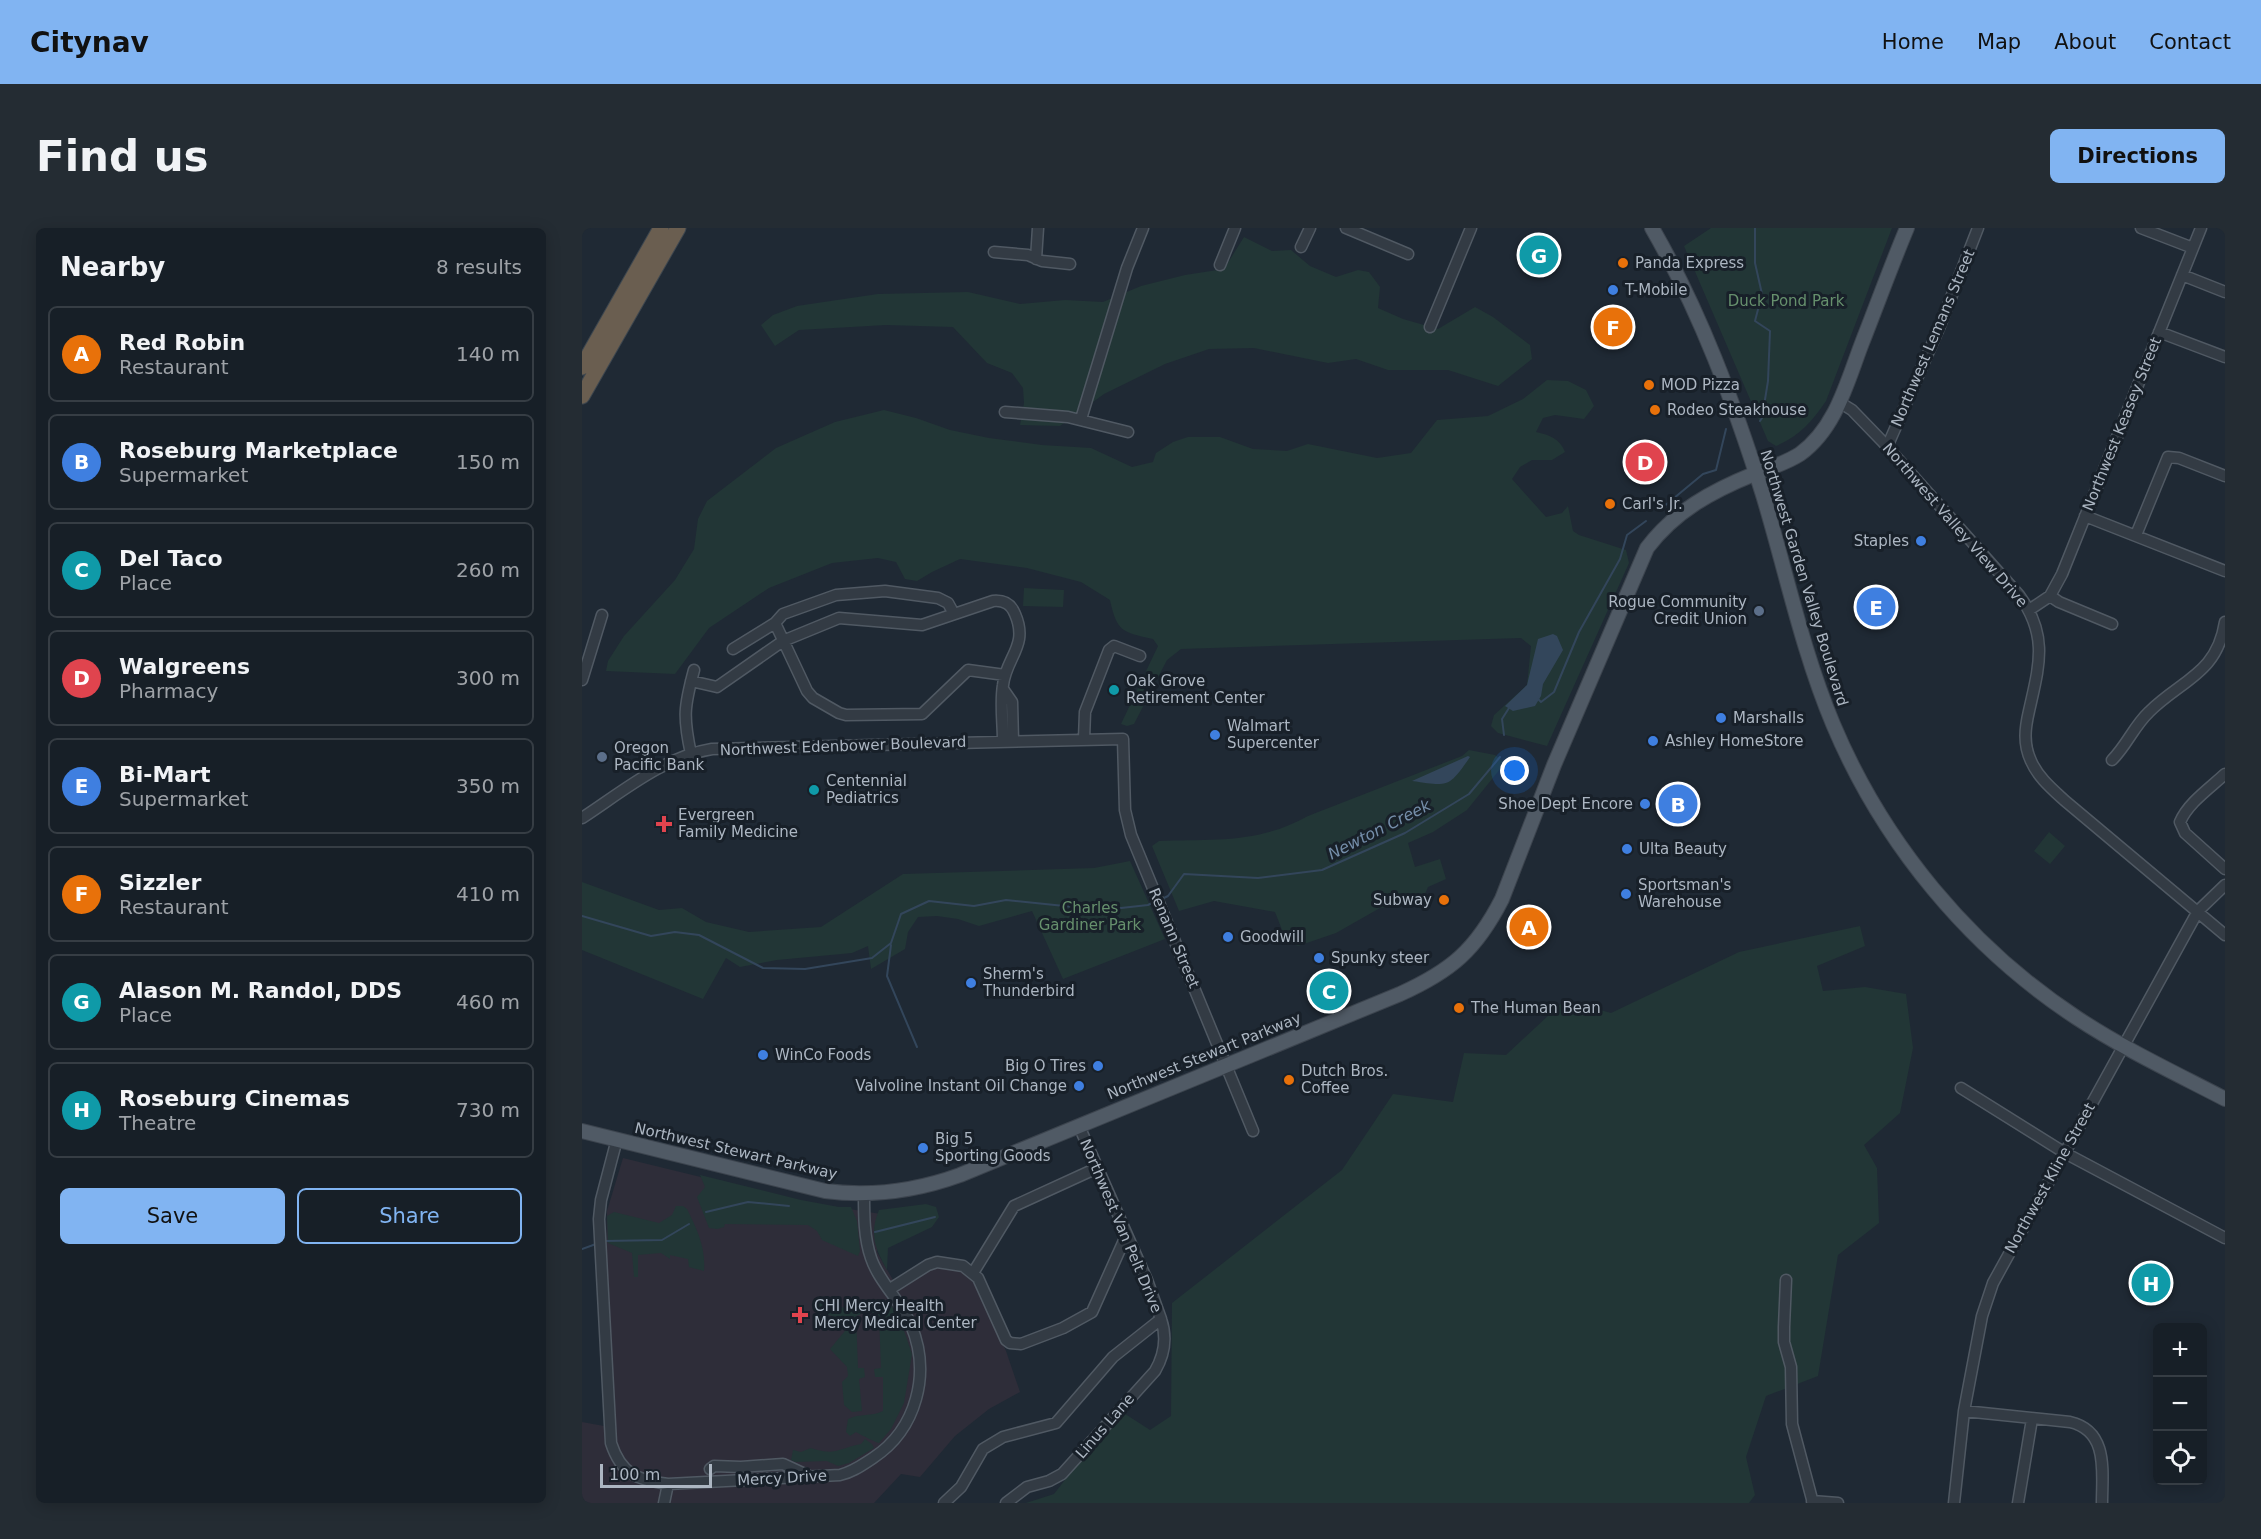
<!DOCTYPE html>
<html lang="en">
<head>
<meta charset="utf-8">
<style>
	:root { --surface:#171f27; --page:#242c33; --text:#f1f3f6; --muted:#9ea2a7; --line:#363d44; --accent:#81b4f2 }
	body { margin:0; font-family:"DejaVu Sans",sans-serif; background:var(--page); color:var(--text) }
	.controls { position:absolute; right:18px; bottom:18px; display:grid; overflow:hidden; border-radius:9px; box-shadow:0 3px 15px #0003 }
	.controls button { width:54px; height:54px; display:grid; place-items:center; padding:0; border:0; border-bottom:2px solid var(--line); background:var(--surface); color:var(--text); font:30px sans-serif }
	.scale { position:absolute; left:18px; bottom:15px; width:112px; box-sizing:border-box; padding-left:6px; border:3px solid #acb6c2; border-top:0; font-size:16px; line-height:21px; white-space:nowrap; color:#acb6c2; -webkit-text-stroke:4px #182029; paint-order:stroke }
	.you { position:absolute; left:933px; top:543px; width:21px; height:21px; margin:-15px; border:4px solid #fff; border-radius:50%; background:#1a73e8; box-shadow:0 0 0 9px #1a73e833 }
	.badge { display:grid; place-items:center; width:39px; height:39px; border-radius:50%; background:var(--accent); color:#fff; font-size:20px; font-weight:700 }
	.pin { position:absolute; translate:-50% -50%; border:3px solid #fff; box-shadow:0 2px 6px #0006 }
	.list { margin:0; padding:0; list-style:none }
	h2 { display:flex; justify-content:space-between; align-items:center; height:78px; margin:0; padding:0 24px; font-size:26px }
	h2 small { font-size:20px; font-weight:400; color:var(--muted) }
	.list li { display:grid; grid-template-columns:39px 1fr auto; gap:18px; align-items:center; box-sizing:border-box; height:96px; margin:0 12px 12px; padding:0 12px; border:2px solid var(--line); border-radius:9px }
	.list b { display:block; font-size:22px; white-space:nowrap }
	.list p { margin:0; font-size:20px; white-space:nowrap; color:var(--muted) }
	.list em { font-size:20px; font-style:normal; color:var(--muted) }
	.actions { display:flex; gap:12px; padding:18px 24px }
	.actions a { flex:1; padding:14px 0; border:2px solid var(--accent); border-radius:9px; text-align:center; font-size:21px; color:var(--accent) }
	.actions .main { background:var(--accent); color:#111 }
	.icon { flex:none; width:33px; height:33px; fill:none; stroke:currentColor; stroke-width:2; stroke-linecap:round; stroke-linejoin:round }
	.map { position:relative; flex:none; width:1643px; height:1275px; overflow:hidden; border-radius:9px }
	header { display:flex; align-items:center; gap:36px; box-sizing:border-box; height:84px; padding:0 30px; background:var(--accent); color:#111 }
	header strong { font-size:28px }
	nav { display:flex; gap:33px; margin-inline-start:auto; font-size:21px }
	.intro { display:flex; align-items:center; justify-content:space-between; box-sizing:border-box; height:144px; padding:0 36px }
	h1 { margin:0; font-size:42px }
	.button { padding:15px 27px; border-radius:9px; background:var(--accent); color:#111; font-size:21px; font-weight:700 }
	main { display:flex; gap:36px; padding:0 36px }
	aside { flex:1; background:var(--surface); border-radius:9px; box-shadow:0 3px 15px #0003 }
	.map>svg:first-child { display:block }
	.medical { fill:#2e2d39 }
	.green { fill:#223636 }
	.water { fill:#33465b }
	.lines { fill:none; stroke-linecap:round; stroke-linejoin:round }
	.stream { stroke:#33465b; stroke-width:2 }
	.minor-casing { stroke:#505963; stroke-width:13 }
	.major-casing { stroke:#3c444e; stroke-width:16 }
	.highway-casing { stroke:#3d464f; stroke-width:17 }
	.minor { stroke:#333b44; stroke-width:10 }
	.major { stroke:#505a65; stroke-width:14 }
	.highway { stroke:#6a5e50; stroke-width:15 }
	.food-dot { fill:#e8710a; stroke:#182029; stroke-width:2 }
	.shop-dot { fill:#3f7fe0; stroke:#182029; stroke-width:2 }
	.service-dot { fill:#5c6f8a; stroke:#182029; stroke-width:2 }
	.culture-dot { fill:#0f9aa8; stroke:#182029; stroke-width:2 }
	.health-dot { fill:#e0444e; stroke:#182029; stroke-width:2 }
	.labels { text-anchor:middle; stroke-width:6; stroke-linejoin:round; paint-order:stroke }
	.poi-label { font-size:15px; fill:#acb6c2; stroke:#182029; text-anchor:start }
	.park-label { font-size:15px; fill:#66906d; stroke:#182029 }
	.street-label { font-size:15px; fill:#acb6c2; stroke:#182029 }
	.water-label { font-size:16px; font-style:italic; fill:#758eaa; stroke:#182029 }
</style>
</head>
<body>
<header>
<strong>Citynav</strong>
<nav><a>Home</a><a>Map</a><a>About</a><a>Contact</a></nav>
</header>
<div class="intro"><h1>Find us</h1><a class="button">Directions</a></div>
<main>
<aside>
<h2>Nearby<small>8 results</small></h2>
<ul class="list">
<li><span class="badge" style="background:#e8710a">A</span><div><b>Red Robin</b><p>Restaurant</p></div><em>140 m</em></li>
<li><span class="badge" style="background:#3f7fe0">B</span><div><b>Roseburg Marketplace</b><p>Supermarket</p></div><em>150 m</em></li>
<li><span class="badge" style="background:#0f9aa8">C</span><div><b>Del Taco</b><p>Place</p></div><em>260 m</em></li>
<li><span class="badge" style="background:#e0444e">D</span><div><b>Walgreens</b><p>Pharmacy</p></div><em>300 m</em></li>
<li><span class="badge" style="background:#3f7fe0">E</span><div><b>Bi-Mart</b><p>Supermarket</p></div><em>350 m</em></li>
<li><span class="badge" style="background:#e8710a">F</span><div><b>Sizzler</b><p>Restaurant</p></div><em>410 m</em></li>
<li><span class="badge" style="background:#0f9aa8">G</span><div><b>Alason M. Randol, DDS</b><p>Place</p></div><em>460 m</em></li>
<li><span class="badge" style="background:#0f9aa8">H</span><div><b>Roseburg Cinemas</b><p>Theatre</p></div><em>730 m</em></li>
</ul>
<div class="actions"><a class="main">Save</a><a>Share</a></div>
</aside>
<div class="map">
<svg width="1643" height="1275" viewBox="0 0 1643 1275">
	<rect width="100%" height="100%" fill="#1f2934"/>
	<path class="medical" d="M41,930L217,973L299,986L295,1024L311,1052L349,1029L383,1032L424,1123L438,1164L407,1181L373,1208L338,1249L319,1246L292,1275H0V1194L33,1200L24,1027L25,983Z"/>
	<path class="green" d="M1129,0H1310L1244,173C1230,194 1217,208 1194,218L1186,213L1102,18Z
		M662,9L690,23L709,22L728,38L754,49L776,42L787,44L798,59L796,80L821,91L856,101L893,79L911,89L948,117L950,131L916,158L866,142H806L774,131L746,135L672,120L627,121L583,136L522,166L478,198L438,197L442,175L441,160L430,145L405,135L371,99L304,97L217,102L193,118L179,97L191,87L215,78L296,66L386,64L438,76L483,72L521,74L559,58L603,47L642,41Z
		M965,152L986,153L1004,162L1012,178L1002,191L973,187L961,190L954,204C968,207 978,211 983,224L970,232H950L938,239L930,251L964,289L980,285L986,278L991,303L997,307L1044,322L1047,335L965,518L916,505L909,498L912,487L945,457L949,418L939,410L599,421L585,432L552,496L545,498L539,496L576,418L571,411C540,404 535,404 528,372L499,354L445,340L378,331L350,344L335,353L323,351L314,334L296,330L250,335L187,360L127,400L93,446L24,443L26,433L42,408L93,352L112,321L116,291L125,273L194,220L253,194L302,182L334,190L368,202L407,210L460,217L509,220L550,239L571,234L574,225L591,214L606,209H638L671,221L705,223L726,216L795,230L829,225L855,192L906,188L941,171Z
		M442,360L482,362L481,379L441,378Z
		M887,522L913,527L923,535L885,582L851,604L826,615L833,639L858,631L864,651L846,659L840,673L820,678L798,680L754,705L716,718L704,712L693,684L632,673L597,683L570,618L577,613C632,611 676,616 726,588L880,528Z
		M1467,604L1483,618L1468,636L1452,623Z
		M548,633L583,711L481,751L450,683L397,698L376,691L355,688L336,689L326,704L323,721L289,741L286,718L270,725L195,732L158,739L144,730L121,771L0,722V654L77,682L100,680L124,694L167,704L239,699L321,646L512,640Z
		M1278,698L1283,718L1235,738L1241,763L1283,759L1324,766L1331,820L1318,885L1282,917L1295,940L1297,995L1256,1027L1236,1148L1184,1168L1164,1229L1173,1267L1167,1275H444L472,1266L537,1182L568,1202L589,1188L590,1075L760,942L811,866L871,874L882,825L924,827L983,772L1029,785L1157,724Z
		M118,947L219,972L257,979H269L275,993L278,1023L276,1028L240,1012L235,1003L226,997L143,996L142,999L135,1001L127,1000L115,969L123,959Z
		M344,976L354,979L357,989L350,999L306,1020L305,1042C293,1020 287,1006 297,982Z
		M94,978H101L105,981C115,1001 124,1020 122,1043L107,1039L106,1031L88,1027V1031L79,1025L56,1027V1049H52L50,1025L26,1015L25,988L32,984L77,995L90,987Z
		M237,1073L251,1078L278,1082L279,1086L274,1088L276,1140H282L283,1149L277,1151L280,1183L270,1184L262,1177L260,1154L266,1148L265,1139L248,1121L267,1098C262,1095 258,1091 253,1089C241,1084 239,1091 235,1075Z
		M302,1073L307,1074L318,1091L330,1126L322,1175L309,1201L297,1215C295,1215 277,1206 274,1204L268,1208L264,1204L266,1191C278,1185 289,1189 301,1183V1149H293L292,1141L299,1140L297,1088L289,1084V1081Z
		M283,1211L290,1216L292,1220L267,1235L256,1238L245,1233L213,1234L209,1232L211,1222L219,1224L229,1220C253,1228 255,1221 279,1216Z"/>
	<path class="water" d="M971,406L975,408L981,422L961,456L959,468L953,478L931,483L923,478L945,457L956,411Z
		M886,528L888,529C866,561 866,558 830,553Z"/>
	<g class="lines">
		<path class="stream" d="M1173,0V35L1180,66L1173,93L1188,103L1186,153L1180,190L1178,193
			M1080,280L1121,246L1134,242L1144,201
			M956,471L959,474L972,464L997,404L1038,331L1045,307L1064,293
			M922,507L920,491L927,480
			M580,671L586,668L602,646L676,650L740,642L823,605L887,566L918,529
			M0,688L69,708L93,704L117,707L181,740L223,741L290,730L309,715L319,686L347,673L392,678L424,672L521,682L566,677L572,674
			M309,717L305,748L335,819
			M124,984L166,974L207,978
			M293,1004L353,989
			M22,1013L80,1012L107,996
			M0,1021L14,1016"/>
		<defs>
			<path id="minor" d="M764,0L826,26
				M1559,0L1611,20
				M719,19L728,0
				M412,24L446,27L460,33L488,36
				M454,31L456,0
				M638,37L653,0
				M1600,47L1643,64
				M848,99L889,0
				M1577,104L1643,129
				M1257,174L1270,182L1300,213L1437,367C1467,408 1457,438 1447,483C1443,500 1441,516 1449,533C1456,549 1469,560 1482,572L1643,707
				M423,184L486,189L546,204
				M499,191L545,40L561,0
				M1305,219L1358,98L1396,0
				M1503,288L1643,343
				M1554,307L1586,229L1597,230L1643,248
				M1468,368L1477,374L1530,396
				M1447,382L1468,368L1480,346L1619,0
				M193,395L225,463L231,470L257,485L264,487L340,486L386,442L423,447
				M151,421L193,395L201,386L254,367L303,363L356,370L366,375L372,386
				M0,452L20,387
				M109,453L135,459L201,413L257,390L340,397L411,373C422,372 429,376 433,386C447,418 424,429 421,457C418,475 421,495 421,513
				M421,461L430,474L431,513
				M502,511L503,484L527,422L532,418L558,428
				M109,526C101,489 102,479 112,442
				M1530,532C1545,517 1552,498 1567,484C1599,452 1635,446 1643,394
				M1643,546C1628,560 1606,575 1598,594L1603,605L1643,641
				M0,590C40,564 81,529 130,521L541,511L543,582L549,607L671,903
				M1379,860L1483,925L1643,1010
				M35,911L19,972L17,991L29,1215C39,1246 55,1252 86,1256L258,1247C271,1244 280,1237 291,1230C335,1201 349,1145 329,1097C319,1073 297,1054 289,1030C282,1010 282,987 282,966
				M391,1045L432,978L515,940
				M1204,1052L1202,1099V1114L1209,1139L1210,1196L1231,1275
				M308,1061L346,1037L355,1034L381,1038L396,1050L424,1112L428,1115L439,1116L481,1100L510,1084L544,1008
				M1382,1183L1488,1194C1527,1203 1520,1244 1520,1275
				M128,1241L132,1238L159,1239L201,1236L227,1248
				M1230,1273L1256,1275
				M82,1275L86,1256
				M362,1275L379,1259L401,1221L421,1209L474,1195L531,1129L579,1091L565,1052L497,898
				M424,1275L445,1259L467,1253L480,1246L573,1143C583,1126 585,1109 579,1091
				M1372,1275L1382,1183L1400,1088L1411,1055L1616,683L1643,657
				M1436,1275L1450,1191"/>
			<path id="major" d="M1070,0C1118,83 1152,175 1181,267C1204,343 1220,422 1251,496C1301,615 1387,719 1495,790C1542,821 1593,845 1643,871
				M0,903L243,963C290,969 334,963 378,947L818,766C869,743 894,722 920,671L972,537L1065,320C1093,283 1130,263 1172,246C1188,240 1204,235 1218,226C1254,200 1265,154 1280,115C1295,77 1309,38 1325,0"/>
			<path id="highway" d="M0,139L79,0
				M0,168L96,0"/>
		</defs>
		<use href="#minor" class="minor-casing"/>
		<use href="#major" class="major-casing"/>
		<use href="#highway" class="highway-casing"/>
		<use href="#minor" class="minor"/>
		<use href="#major" class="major"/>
		<use href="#highway" class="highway"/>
	</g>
	<g class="food-dot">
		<circle cx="1041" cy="35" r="6"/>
		<circle cx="1067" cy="157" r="6"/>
		<circle cx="1073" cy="182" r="6"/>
		<circle cx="1028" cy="276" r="6"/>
		<circle cx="862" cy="672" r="6"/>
		<circle cx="877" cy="780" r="6"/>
		<circle cx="707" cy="852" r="6"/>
	</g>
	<g class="shop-dot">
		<circle cx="1031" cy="62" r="6"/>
		<circle cx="1339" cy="313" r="6"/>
		<circle cx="1139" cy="490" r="6"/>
		<circle cx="633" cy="507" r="6"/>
		<circle cx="1071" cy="513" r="6"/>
		<circle cx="1063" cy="576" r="6"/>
		<circle cx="1045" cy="621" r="6"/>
		<circle cx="1044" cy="666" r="6"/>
		<circle cx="646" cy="709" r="6"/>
		<circle cx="737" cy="730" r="6"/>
		<circle cx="389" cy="755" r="6"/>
		<circle cx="181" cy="827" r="6"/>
		<circle cx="516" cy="838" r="6"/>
		<circle cx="497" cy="858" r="6"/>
		<circle cx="341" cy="920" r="6"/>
	</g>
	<g class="service-dot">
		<circle cx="1177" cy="383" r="6"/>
		<circle cx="20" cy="529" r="6"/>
	</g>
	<g class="culture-dot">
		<circle cx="532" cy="462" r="6"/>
		<circle cx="232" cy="562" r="6"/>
	</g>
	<g class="health-dot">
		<path d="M79 587h6v6h6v6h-6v6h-6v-6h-6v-6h6z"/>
		<path d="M215 1078h6v6h6v6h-6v6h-6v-6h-6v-6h6z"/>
	</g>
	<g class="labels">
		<g class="poi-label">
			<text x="1053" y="40">Panda Express</text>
			<text x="1043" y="67">T-Mobile</text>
			<text x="1079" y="162">MOD Pizza</text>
			<text x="1085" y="187">Rodeo Steakhouse</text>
			<text x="1040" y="281">Carl's Jr.</text>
			<text x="1327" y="318" text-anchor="end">Staples</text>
			<text x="1165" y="379" text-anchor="end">Rogue Community<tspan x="1165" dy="17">Credit Union</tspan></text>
			<text x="544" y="458">Oak Grove<tspan x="544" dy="17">Retirement Center</tspan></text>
			<text x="1151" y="495">Marshalls</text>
			<text x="645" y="503">Walmart<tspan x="645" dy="17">Supercenter</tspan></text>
			<text x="1083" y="518">Ashley HomeStore</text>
			<text x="32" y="525">Oregon<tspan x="32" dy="17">Pacific Bank</tspan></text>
			<text x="244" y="558">Centennial<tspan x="244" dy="17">Pediatrics</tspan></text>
			<text x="1051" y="581" text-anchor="end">Shoe Dept Encore</text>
			<text x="96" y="592">Evergreen<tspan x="96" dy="17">Family Medicine</tspan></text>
			<text x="1057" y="626">Ulta Beauty</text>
			<text x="1056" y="662">Sportsman's<tspan x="1056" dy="17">Warehouse</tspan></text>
			<text x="850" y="677" text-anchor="end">Subway</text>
			<text x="658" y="714">Goodwill</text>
			<text x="749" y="735">Spunky steer</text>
			<text x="401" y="751">Sherm's<tspan x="401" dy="17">Thunderbird</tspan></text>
			<text x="889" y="785">The Human Bean</text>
			<text x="193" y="832">WinCo Foods</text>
			<text x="504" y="843" text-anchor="end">Big O Tires</text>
			<text x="719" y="848">Dutch Bros.<tspan x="719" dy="17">Coffee</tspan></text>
			<text x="485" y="863" text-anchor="end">Valvoline Instant Oil Change</text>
			<text x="353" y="916">Big 5<tspan x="353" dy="17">Sporting Goods</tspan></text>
			<text x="232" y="1083">CHI Mercy Health<tspan x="232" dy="17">Mercy Medical Center</tspan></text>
		</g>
		<g class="park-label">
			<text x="1204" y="78">Duck Pond Park</text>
			<text x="508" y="685">Charles<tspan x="508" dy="17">Gardiner Park</tspan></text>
		</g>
		<g class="street-label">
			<text transform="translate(1351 110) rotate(-67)" y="5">Northwest Lemans Street</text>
			<text transform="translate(1540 196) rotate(-68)" y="5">Northwest Keasey Street</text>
			<text transform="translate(1373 297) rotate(49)" y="5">Northwest Valley View Drive</text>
			<text transform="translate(1222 350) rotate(73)" y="5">Northwest Garden Valley Boulevard</text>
			<text transform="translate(261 518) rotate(-2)" y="5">Northwest Edenbower Boulevard</text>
			<text transform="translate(592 710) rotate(67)" y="5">Renann Street</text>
			<text transform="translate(622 828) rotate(-22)" y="5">Northwest Stewart Parkway</text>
			<text transform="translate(154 923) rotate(13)" y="5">Northwest Stewart Parkway</text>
			<text transform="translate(1468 950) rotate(-61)" y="5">Northwest Kline Street</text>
			<text transform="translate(539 998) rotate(67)" y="5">Northwest Van Pelt Drive</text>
			<text transform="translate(523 1198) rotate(-49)" y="5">Linus Lane</text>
			<text transform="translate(200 1250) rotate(-3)" y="5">Mercy Drive</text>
		</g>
		<g class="water-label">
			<text transform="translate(797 601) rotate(-27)" y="6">Newton Creek</text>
		</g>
	</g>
</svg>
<div class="controls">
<button>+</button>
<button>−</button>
<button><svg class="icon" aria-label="locate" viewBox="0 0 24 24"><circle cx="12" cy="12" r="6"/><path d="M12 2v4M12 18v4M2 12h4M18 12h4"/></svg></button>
</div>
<div class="scale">100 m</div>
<div class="you"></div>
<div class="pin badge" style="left:947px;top:699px;background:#e8710a">A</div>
<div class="pin badge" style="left:1096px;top:576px;background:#3f7fe0">B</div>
<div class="pin badge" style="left:747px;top:763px;background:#0f9aa8">C</div>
<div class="pin badge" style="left:1063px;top:234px;background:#e0444e">D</div>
<div class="pin badge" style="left:1294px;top:379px;background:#3f7fe0">E</div>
<div class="pin badge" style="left:1031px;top:99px;background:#e8710a">F</div>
<div class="pin badge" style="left:957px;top:27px;background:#0f9aa8">G</div>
<div class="pin badge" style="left:1569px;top:1055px;background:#0f9aa8">H</div>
</div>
</main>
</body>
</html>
